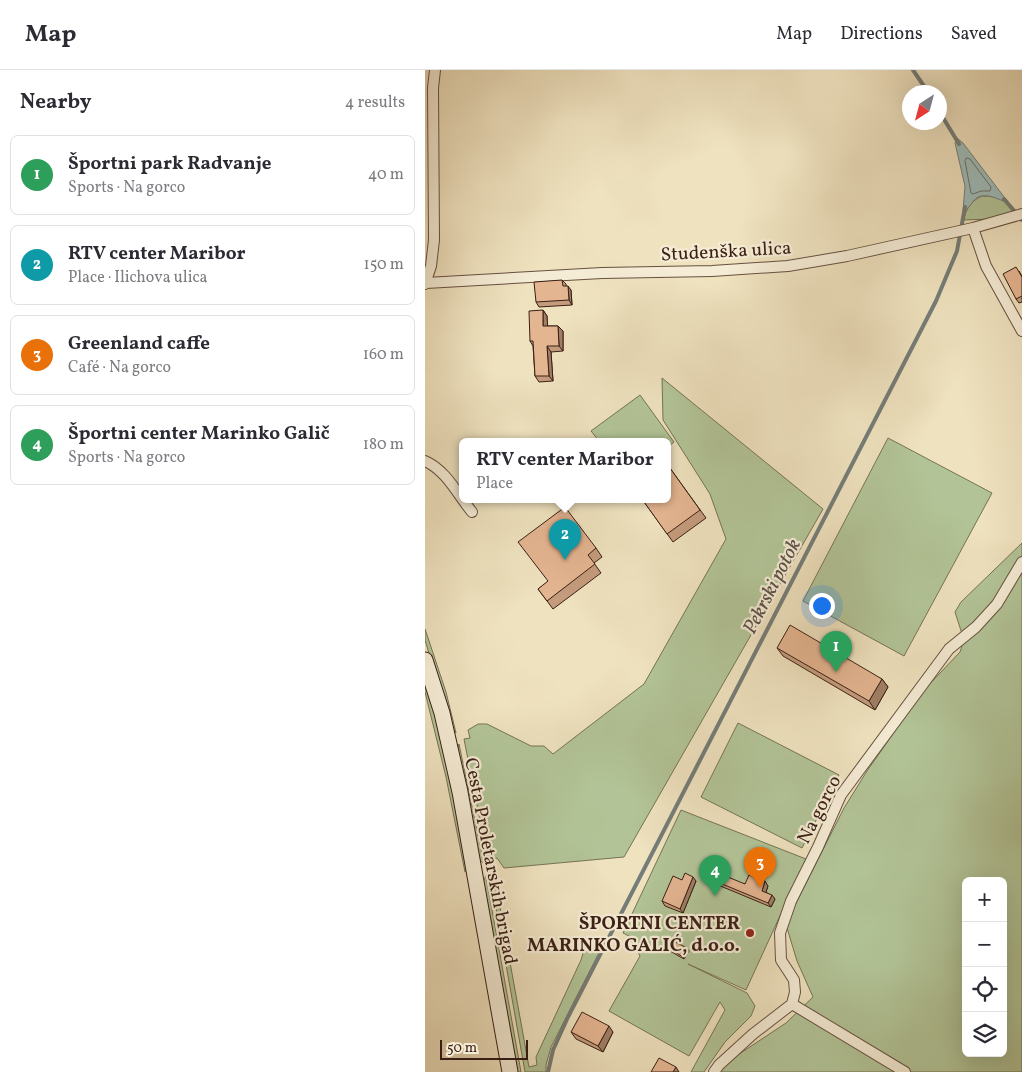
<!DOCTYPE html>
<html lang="en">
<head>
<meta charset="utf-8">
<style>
	:root { --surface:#fff; --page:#f2f2f3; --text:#2b2b33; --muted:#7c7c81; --line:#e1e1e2; --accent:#7c3aed }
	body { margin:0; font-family:Vollkorn,serif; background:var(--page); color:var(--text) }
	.controls { position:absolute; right:15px; bottom:15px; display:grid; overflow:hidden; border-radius:8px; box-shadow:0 5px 20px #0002 }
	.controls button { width:45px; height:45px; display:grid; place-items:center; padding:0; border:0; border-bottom:1px solid var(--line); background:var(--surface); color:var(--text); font:25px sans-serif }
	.compass { position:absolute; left:477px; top:15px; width:45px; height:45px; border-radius:50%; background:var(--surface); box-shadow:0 5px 20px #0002; rotate:216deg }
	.scale { position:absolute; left:15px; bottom:12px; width:88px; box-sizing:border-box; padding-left:5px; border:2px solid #3a1f15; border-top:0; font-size:14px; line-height:18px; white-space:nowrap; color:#3a1f15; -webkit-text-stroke:4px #f5ecd5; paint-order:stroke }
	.you { position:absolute; left:396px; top:535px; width:18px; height:18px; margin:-12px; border:4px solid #fff; border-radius:50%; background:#1a73e8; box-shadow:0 0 0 8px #1a73e833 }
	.badge { display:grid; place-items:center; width:32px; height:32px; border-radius:50%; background:var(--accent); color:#fff; font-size:16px; font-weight:700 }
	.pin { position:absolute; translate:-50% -41px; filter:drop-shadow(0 1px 2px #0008) }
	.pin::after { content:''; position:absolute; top:26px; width:18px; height:15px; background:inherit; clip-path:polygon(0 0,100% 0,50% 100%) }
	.popup { position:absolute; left:34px; top:368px; width:212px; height:65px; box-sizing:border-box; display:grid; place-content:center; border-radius:8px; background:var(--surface); filter:drop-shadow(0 1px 4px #0005); font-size:16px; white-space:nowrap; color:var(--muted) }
	.popup b { font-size:19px; color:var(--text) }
	.popup::after { content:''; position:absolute; left:50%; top:100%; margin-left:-10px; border:10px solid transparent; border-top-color:var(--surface) }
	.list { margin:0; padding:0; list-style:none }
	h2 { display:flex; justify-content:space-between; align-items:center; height:65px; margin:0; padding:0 20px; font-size:21px }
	h2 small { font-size:16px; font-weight:400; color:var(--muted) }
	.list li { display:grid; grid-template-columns:32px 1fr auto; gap:15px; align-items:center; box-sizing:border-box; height:80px; margin:0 10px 10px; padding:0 10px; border:1px solid var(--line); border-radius:8px }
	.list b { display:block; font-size:19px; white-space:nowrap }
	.list p { margin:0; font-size:16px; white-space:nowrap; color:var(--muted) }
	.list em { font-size:16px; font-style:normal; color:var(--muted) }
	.icon { flex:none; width:28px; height:28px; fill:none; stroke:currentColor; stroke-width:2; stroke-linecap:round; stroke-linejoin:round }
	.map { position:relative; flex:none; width:597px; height:1002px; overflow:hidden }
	header { display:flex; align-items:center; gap:30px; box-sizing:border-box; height:70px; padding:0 25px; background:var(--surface); border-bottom:1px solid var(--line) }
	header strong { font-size:24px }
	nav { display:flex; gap:28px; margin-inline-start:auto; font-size:18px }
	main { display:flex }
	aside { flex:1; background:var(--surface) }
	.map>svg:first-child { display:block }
	.green { fill:#b2c497; stroke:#767256; fill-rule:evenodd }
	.water { fill:#9dbcba; stroke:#757d78 }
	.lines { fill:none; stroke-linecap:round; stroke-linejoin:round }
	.shore { stroke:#6c6e68; stroke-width:1 }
	.stream { stroke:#757d78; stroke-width:4 }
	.street-casing { stroke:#675040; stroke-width:12 }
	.secondary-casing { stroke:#3a1f15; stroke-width:17 }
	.street { stroke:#f5ecd5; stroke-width:10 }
	.secondary { stroke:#f5ecd5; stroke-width:15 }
	.wall { fill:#c49c7d; stroke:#3a1f15 }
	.shaded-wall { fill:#a07f66; stroke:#3a1f15 }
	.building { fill:#e4b591; stroke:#3a1f15 }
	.poi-dot { fill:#8f2418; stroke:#f5ecd5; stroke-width:2 }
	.labels { text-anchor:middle; stroke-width:4.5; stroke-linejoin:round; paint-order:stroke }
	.street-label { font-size:19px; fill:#3a1f15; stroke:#f5ecd5 }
	.poi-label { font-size:19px; font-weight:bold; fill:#3a1f15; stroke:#f5ecd5; text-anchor:end }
	.water-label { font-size:20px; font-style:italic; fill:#584e47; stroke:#f5ecd5 }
</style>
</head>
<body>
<header>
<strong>Map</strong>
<nav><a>Map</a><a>Directions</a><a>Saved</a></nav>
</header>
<main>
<aside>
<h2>Nearby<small>4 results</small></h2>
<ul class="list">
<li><span class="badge" style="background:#2e9e5b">1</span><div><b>Športni park Radvanje</b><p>Sports · Na gorco</p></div><em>40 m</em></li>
<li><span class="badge" style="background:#0f9aa8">2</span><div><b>RTV center Maribor</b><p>Place · Ilichova ulica</p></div><em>150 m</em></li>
<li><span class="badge" style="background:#e8710a">3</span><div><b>Greenland caffe</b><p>Café · Na gorco</p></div><em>160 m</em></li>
<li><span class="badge" style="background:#2e9e5b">4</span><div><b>Športni center Marinko Galič</b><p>Sports · Na gorco</p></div><em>180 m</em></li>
</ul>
</aside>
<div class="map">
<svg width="597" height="1002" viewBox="0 0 597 1002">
	<rect width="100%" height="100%" fill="#efe2bf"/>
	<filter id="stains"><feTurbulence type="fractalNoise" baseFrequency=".004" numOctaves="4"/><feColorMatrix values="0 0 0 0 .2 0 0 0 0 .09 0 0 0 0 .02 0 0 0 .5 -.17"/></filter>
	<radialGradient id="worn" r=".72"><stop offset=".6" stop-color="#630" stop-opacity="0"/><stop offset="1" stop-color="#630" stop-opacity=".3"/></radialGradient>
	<path class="green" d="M557,126C572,126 582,130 590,143L564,149L539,150C540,140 547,130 557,126Z
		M237,308L398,439L199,787L79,798L72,788L63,791L39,669L45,668L43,660L53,654H62L106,676H119L128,684L219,614L301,469L285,424L238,350Z
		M215,325L249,372L243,377L242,371H174L166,361Z
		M463,368L567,423L479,586L378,531Z
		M597,473V1002H287L361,953L388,927L372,891L362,858L368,839L419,738L442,701L498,621L535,582L539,570L530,542L536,532ZM541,811H578V983H541Z
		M0,559L21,622L31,663L27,658L0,570Z
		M0,610C19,673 31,736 42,801L40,802L21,707L0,622Z
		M313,653L414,705L377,778L276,727Z
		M34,674L59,794L55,790L32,681Z
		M256,740L381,789L321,920L263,894L322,923L330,936L326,946L300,972L279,1002H266L300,940L295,932L264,986L184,941L215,886L204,866L198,863Z
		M69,803L73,805L71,810V815L104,997L112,995L111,987L156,890L161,873L175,881L126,977L121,995V1002H100L65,804Z
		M61,806L96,1002H92L58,812Z"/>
	<path class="water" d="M532,68L538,73L583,132C575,131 566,124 556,126C547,128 546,139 538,141L540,116L530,73Z"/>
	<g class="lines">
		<path class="shore" d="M542,88L545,89L566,117L565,121H556L548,124L546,123L540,91Z"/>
		<path class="stream" d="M488,0L503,22
			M514,41L534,74
			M579,129L597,150
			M123,1002L128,980L143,947L511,231L532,181L540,137"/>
		<defs>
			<path id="street" d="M548,158L561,196L597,261
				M1,213L177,203L287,201L363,196L422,186L548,158L597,144
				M0,214L6,196L9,170L8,18L10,0
				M0,391C21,400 33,425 47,442
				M367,934L480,1002
				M289,1002L294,995L328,964L367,934L370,922L369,910L356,890L355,863L366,831L393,777L416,725L524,579L551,557L572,534L597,492"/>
			<path id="secondary" d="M0,590L17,643L35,722L85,1002"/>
		</defs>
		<use href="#street" class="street-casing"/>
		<use href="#secondary" class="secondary-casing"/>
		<use href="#street" class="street"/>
		<use href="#secondary" class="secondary"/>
	</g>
	<path class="wall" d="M594,201L597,206V232L594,233L591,229Z
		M137,210L141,214V216L146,220L147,235L114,237L111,232Z
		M118,240L122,246V256H133L138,261V281L126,282L128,311L114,312L110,306L108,276L105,271Z
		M242,394L281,448L248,472L217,429Z
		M171,478L177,487L169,493L176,503L128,539L113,519Z
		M352,578L457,609L463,617L450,640L358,586Z
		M271,811L258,843L240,836L237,831Z
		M290,811L343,816L341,822L350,829L346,837L293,815Z
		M244,878H262L264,881L259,889L245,881Z
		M146,962H188L178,982L151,969Z"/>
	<path class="shaded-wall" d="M143,216L146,220L147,235L144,230Z
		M118,240L122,246L123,262L118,256Z
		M133,256L138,261V281L134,276Z
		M122,276L126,282L128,311L124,306Z
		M457,609L463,617L450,640L444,631Z
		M268,807L271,811L258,843L255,839Z
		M340,811L343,816L340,825L337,821Z
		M347,825L350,829L346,837L343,833Z
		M262,878L264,881L259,889L258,887Z
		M184,956L188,962L178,982L173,976Z
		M251,997L254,1002H248Z"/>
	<path class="building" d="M591,197L597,207V226L591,229L578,204Z
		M137,210L138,216H143L144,230L111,232L109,212Z
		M118,240V256H133L134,276H122L124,306H110L108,271H105L104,241Z
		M242,394L275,440L242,464L217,429H242Z
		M140,437L171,478L163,485L170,494L122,531L113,519L123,511L93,472Z
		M365,555L457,609L444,631L352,578Z
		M260,803L268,807L255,839L237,831L248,806L257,810Z
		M293,803L320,814L324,805L340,811L337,821L347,825L343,833L290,811Z
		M248,871L262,878L258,887L244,878Z
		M157,942L184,956L173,976L146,962Z
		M234,988L251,997L248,1002H226Z"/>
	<circle class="poi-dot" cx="325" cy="863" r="5"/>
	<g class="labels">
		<g class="street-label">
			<text transform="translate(301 180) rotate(-3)" y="7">Studenška ulica</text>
			<text transform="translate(393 739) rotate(-63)" y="7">Na gorco</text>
			<text transform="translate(67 791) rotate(79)" y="7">Cesta Proletarskih brigad</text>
		</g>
		<g class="poi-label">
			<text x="315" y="859">ŠPORTNI CENTER<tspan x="315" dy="22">MARINKO GALIĆ, d.o.o.</tspan></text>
		</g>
		<g class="water-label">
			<text transform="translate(346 516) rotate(-63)" y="7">Pekrski potok</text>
		</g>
	</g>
	<rect width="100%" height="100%" filter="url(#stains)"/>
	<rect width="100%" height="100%" fill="url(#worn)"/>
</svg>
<div class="controls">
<button>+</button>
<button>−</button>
<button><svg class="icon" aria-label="locate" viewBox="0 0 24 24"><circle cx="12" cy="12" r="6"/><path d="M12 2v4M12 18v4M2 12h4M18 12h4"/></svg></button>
<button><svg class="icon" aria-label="layers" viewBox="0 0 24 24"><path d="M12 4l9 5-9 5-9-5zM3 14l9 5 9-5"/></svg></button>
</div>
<svg class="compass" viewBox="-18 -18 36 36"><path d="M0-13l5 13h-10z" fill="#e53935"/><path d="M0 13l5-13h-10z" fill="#7c7c81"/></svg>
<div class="scale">50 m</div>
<div class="you"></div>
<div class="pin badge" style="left:411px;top:602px;background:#2e9e5b">1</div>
<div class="pin badge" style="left:140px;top:490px;background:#0f9aa8">2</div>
<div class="popup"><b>RTV center Maribor</b>Place</div>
<div class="pin badge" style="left:335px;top:818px;background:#e8710a">3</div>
<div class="pin badge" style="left:290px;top:826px;background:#2e9e5b">4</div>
</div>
</main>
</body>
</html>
